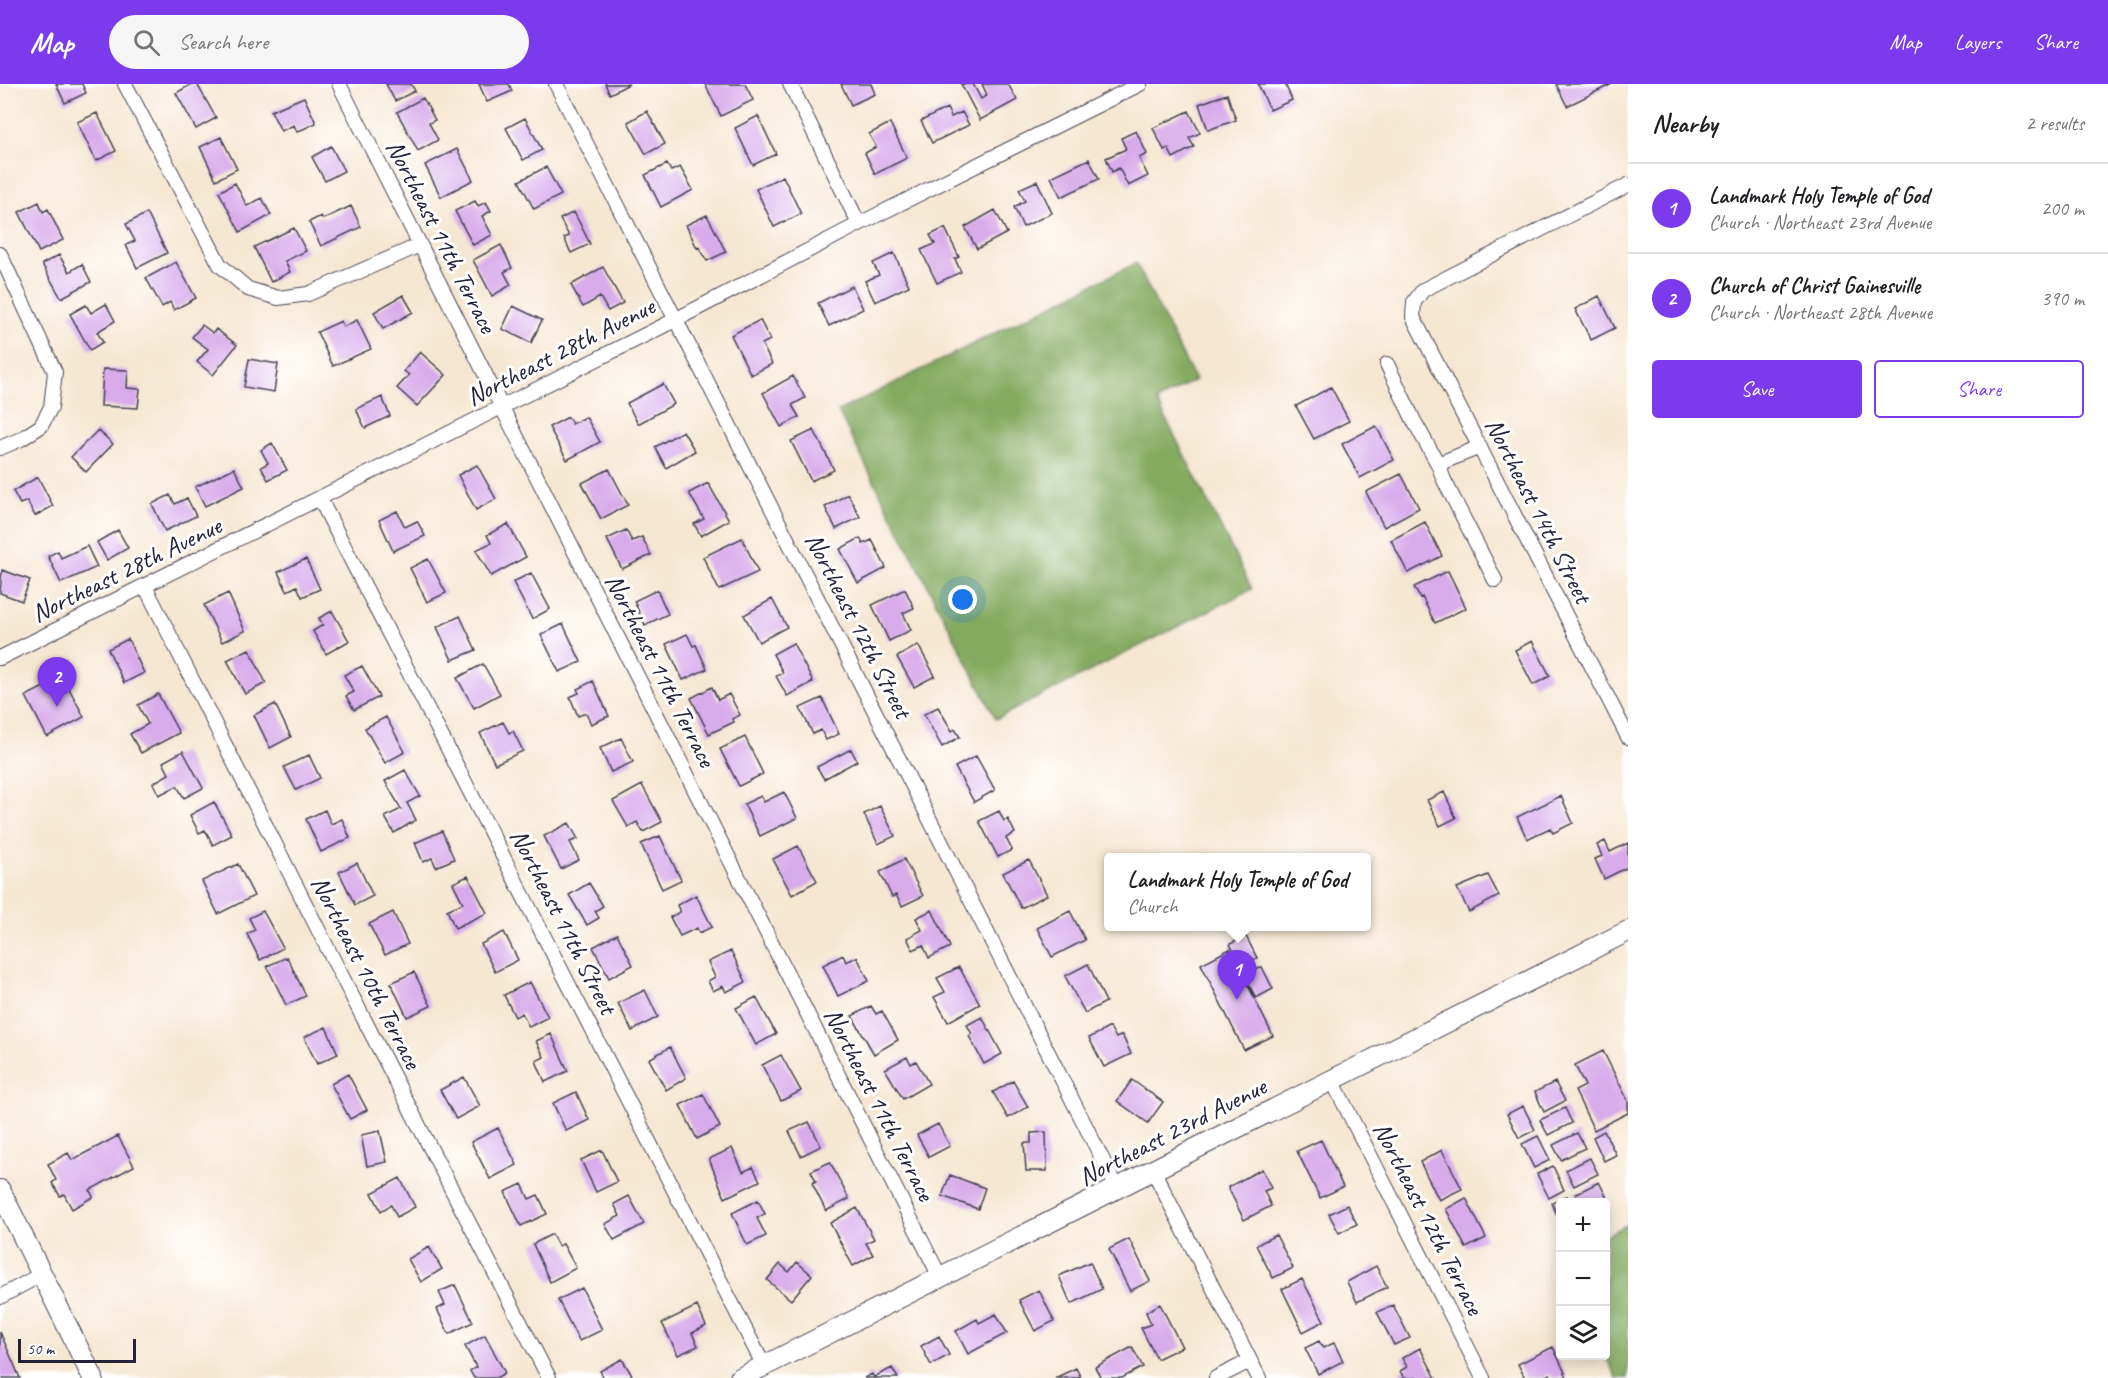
<!DOCTYPE html>
<html lang="en">
<head>
<meta charset="utf-8">
<style>
	:root { --surface:#fff; --page:#f6f6f6; --text:#202124; --muted:#757577; --line:#e0e0e0; --accent:#7c3aed }
	body { margin:0; font-family:Caveat,sans-serif; background:var(--page); color:var(--text) }
	.controls { position:absolute; right:18px; bottom:18px; display:grid; overflow:hidden; border-radius:6px; box-shadow:0 3px 15px #0003 }
	.controls button { width:54px; height:54px; display:grid; place-items:center; padding:0; border:0; border-bottom:2px solid var(--line); background:var(--surface); color:var(--text); font:30px sans-serif }
	.scale { position:absolute; left:18px; bottom:15px; width:118px; box-sizing:border-box; padding-left:6px; border:3px solid #22223b; border-top:0; font-size:16px; line-height:21px; white-space:nowrap; color:#22223b; -webkit-text-stroke:4px #fff; paint-order:stroke }
	.you { position:absolute; left:963px; top:516px; width:21px; height:21px; margin:-15px; border:4px solid #fff; border-radius:50%; background:#1a73e8; box-shadow:0 0 0 9px #1a73e833 }
	.badge { display:grid; place-items:center; width:39px; height:39px; border-radius:50%; background:var(--accent); color:#fff; font-size:20px; font-weight:700 }
	.pin { position:absolute; translate:-50% -50px; filter:drop-shadow(0 2px 3px #0008) }
	.pin::after { content:''; position:absolute; top:32px; width:21px; height:18px; background:inherit; clip-path:polygon(0 0,100% 0,50% 100%) }
	.popup { position:absolute; left:1104px; top:769px; width:267px; height:78px; box-sizing:border-box; display:grid; place-content:center; border-radius:6px; background:var(--surface); filter:drop-shadow(0 2px 4px #0005); font-size:20px; white-space:nowrap; color:var(--muted) }
	.popup b { font-size:22px; color:var(--text) }
	.popup::after { content:''; position:absolute; left:50%; top:100%; margin-left:-12px; border:12px solid transparent; border-top-color:var(--surface) }
	.list { margin:0; padding:0; list-style:none }
	h2 { display:flex; justify-content:space-between; align-items:center; height:78px; margin:0; padding:0 24px; font-size:26px }
	h2 small { font-size:20px; font-weight:400; color:var(--muted) }
	.list li { display:grid; grid-template-columns:39px 1fr auto; gap:18px; align-items:center; box-sizing:border-box; height:90px; padding:0 24px; border-top:2px solid var(--line) }
	.list b { display:block; font-size:22px; white-space:nowrap }
	.list p { margin:0; font-size:20px; white-space:nowrap; color:var(--muted) }
	.list em { font-size:20px; font-style:normal; color:var(--muted) }
	.actions { display:flex; gap:12px; padding:18px 24px }
	.actions a { flex:1; padding:14px 0; border:2px solid var(--accent); border-radius:6px; text-align:center; font-size:21px; color:var(--accent) }
	.actions .main { background:var(--accent); color:#fff }
	.icon { flex:none; width:33px; height:33px; fill:none; stroke:currentColor; stroke-width:2; stroke-linecap:round; stroke-linejoin:round }
	.map { position:relative; flex:none; width:1628px; height:1294px; overflow:hidden }
	header { display:flex; align-items:center; gap:36px; box-sizing:border-box; height:84px; padding:0 30px; background:var(--accent); color:#fff }
	header strong { font-size:28px }
	nav { display:flex; gap:33px; margin-inline-start:auto; font-size:21px }
	.search { width:420px; height:54px; background:var(--page); display:flex; align-items:center; gap:15px; box-sizing:border-box; padding:0 21px; border-radius:33px; color:var(--muted); font-size:22px }
	main { display:flex }
	aside { flex:1; background:var(--surface) }
	.map>svg:first-child { display:block }
	.forest { fill:#84aa60; stroke:#53664e; stroke-width:1.5 }
	.building { fill:#d8abeb }
	.lines { fill:none; stroke-linecap:round; stroke-linejoin:round }
	.street-casing { stroke:#424052; stroke-width:16 }
	.secondary-casing { stroke:#424052; stroke-width:22 }
	.street { stroke:#fff; stroke-width:14 }
	.secondary { stroke:#fff; stroke-width:20 }
	.labels { text-anchor:middle; stroke-width:6; stroke-linejoin:round; paint-order:stroke }
	.street-label { font-size:26px; fill:#22223b; stroke:#fff }
</style>
</head>
<body>
<header>
<strong>Map</strong>
<div class="search"><svg class="icon" aria-label="search" viewBox="0 0 24 24"><circle cx="10" cy="10" r="6"/><path d="M15 15l6 6"/></svg>Search here</div>
<nav><a>Map</a><a>Layers</a><a>Share</a></nav>
</header>
<main>
<div class="map">
<svg width="1628" height="1294" viewBox="0 0 1628 1294">
	<rect width="100%" height="100%" fill="#fff"/>
	<filter id="ink" filterUnits="userSpaceOnUse"><feTurbulence type="fractalNoise" baseFrequency=".0167" numOctaves="2"/><feDisplacementMap in="SourceGraphic" scale="12" xChannelSelector="R" yChannelSelector="G"/><feConvolveMatrix kernelMatrix="1 2 1 2 8 2 1 2 1" color-interpolation-filters="sRGB"/></filter>
	<filter id="wash" filterUnits="userSpaceOnUse"><feTurbulence type="fractalNoise" baseFrequency=".008" numOctaves="4" result="noise"/><feDisplacementMap in="SourceGraphic" scale="24" xChannelSelector="R" yChannelSelector="G"/><feGaussianBlur stdDeviation="1.35" result="paint"/><feColorMatrix in="noise" values="0 0 0 0 0 0 0 0 0 0 0 0 0 0 0 0 0 1.4 0 .05"/><feComposite in="paint" operator="in"/></filter>
	<g filter="url(#wash)">
		<rect width="100%" height="100%" fill="#f6e7d2"/>
		<path class="forest" d="M1136,179L1195,296L1157,317L1252,505L996,635L838,327Z
			M1628,1140V1294H1617L1605,1272L1606,1151Z"/>
		<g id="blocks">
			<path class="building" d="M56,0H82L86,9L65,19Z
				M192,0H197L216,34L196,45L176,9Z
				M386,0H411L415,7L395,17Z
				M479,0H509L512,7L487,18Z
				M605,0H629L610,10Z
				M705,0H745L753,16L721,32Z
				M841,0H871L875,10L851,21Z
				M961,0H973L981,15L987,11L982,0H1008L1017,16L980,36Z
				M1258,0H1285L1292,16L1270,26Z
				M1556,0H1612L1567,22Z
				M1227,10L1236,36L1208,46L1199,20Z
				M304,13L316,39L297,48L294,41L281,47L271,27Z
				M423,14L435,36L429,39L438,56L418,67L397,28Z
				M947,24L951,33L962,28L969,41L932,59L921,37Z
				M647,27L665,60L646,70L628,38Z
				M1189,27L1200,49L1189,54L1194,63L1173,74L1168,64L1164,66L1153,44Z
				M97,29L116,67L96,77L77,38Z
				M758,32L776,70L753,81L735,44Z
				M525,34L542,66L523,76L506,44Z
				M890,39L907,74L875,90L865,69L876,63L869,50Z
				M1136,47L1147,70L1139,74L1148,92L1128,102L1119,84L1112,88L1106,74L1126,65L1121,54Z
				M221,53L237,85L216,96L200,63Z
				M331,62L344,87L325,97L312,73Z
				M457,65L473,96L441,113L425,81Z
				M1089,75L1099,95L1061,113L1051,93Z
				M667,80L671,87L680,83L693,106L661,123L645,91Z
				M546,83L561,111L534,125L519,97Z
				M783,92L801,130L774,143L756,105Z
				M1037,97L1052,129L1023,143L1014,123L1025,117L1019,105Z
				M235,99L247,122L262,114L271,131L240,148L219,108Z
				M475,117L478,122L486,118L491,127L482,132L492,151L473,161L455,127Z
				M39,118L43,128L48,125L63,156L39,168L19,128Z
				M351,122L361,143L321,162L309,138L321,132L323,135Z
				M995,126L1007,149L977,165L965,143Z
				M574,128L590,160L571,169L564,154L569,152L560,135Z
				M147,129L167,169L137,184L126,161L135,157L126,140Z
				M707,131L726,168L707,177L699,163L697,164L686,141Z
				M294,144L306,167L285,177L290,188L271,198L254,163Z
				M945,144L959,173L955,175L961,188L937,199L921,166L935,160L930,151Z
				M501,161L512,184L504,188L511,201L492,212L473,176Z
				M894,169L909,202L875,218L865,197L879,191L873,179Z
				M59,171L69,188L82,180L91,198L61,214L42,180Z
				M176,178L196,214L174,226L170,218L162,223L146,194Z
				M603,183L623,219L608,227L600,213L583,223L571,201Z
				M852,202L863,225L829,242L818,219Z
				M403,211L413,228L383,245L374,228Z
				M1599,212L1615,244L1591,256L1575,225Z
				M106,220L115,237L97,248L103,258L90,266L70,230L86,221L91,229Z
				M513,222L542,236L531,259L502,245Z
				M357,236L371,265L333,282L317,248L341,237L343,243Z
				M760,236L770,256L762,260L772,280L751,291L731,251Z
				M202,241L213,249L216,245L237,261L213,291L197,278L208,265L192,253Z
				M420,268L446,291L417,322L397,304L409,291L404,287Z
				M249,275L278,280L274,308L244,303Z
				M103,285L128,286L127,304L140,305L138,324L101,322Z
				M793,292L805,314L792,321L799,333L781,343L763,309Z
				M663,300L674,320L638,340L627,319Z
				M1331,303L1349,337L1314,355L1296,322Z
				M382,313L390,332L365,344L356,325Z
				M568,333L572,340L586,333L600,358L567,376L549,343Z
				M1376,342L1394,376L1360,394L1342,360Z
				M98,346L113,360L86,388L71,373Z
				M814,346L834,386L811,397L791,357Z
				M683,347L695,367L666,384L655,363Z
				M272,359L287,386L268,396L261,383L268,379L261,366Z
				M477,381L496,415L476,426L458,391Z
				M234,384L244,403L205,422L195,403Z
				M609,385L628,421L601,435L582,399Z
				M1401,390L1419,424L1384,443L1366,408Z
				M38,393L53,422L35,432L27,417L20,420L13,407Z
				M708,399L729,436L701,452L694,440L704,435L689,409Z
				M848,410L860,433L836,445L825,423Z
				M170,411L175,420L187,414L196,432L165,447L152,420Z
				M397,427L405,443L417,437L425,452L393,467L379,436Z
				M1425,438L1442,472L1408,489L1391,456Z
				M508,440L526,473L491,492L476,466L491,459L487,451Z
				M118,446L128,464L107,476L97,458Z
				M626,446L632,457L642,453L651,471L622,485L607,455Z
				M742,454L758,488L719,506L703,473Z
				M860,454L863,460L872,456L886,484L858,499L840,465Z
				M87,462L97,483L61,499L48,472L58,467L61,474Z
				M306,475L320,505L302,513L297,502L287,507L278,488Z
				M428,475L446,509L427,518L410,484Z
				M2,486L30,496L22,517L0,509Z
				M1448,487L1466,524L1435,539L1422,513L1420,514L1414,503Z
				M531,489L550,525L532,535L513,498Z
				M905,505L914,524L903,529L911,546L889,557L872,521Z
				M657,506L668,530L645,541L634,517Z
				M228,509L245,547L222,558L204,521Z
				M772,515L787,543L759,558L744,531Z
				M332,527L349,557L326,570L313,547L323,541L319,534Z
				M460,532L476,566L452,576L437,543Z
				M563,540L581,578L559,588L541,551Z
				M687,550L693,562L696,561L707,585L683,596L666,560Z
				M128,555L144,589L124,599L108,565Z
				M1532,557L1550,592L1533,601L1515,566Z
				M793,559L813,598L787,612L776,592L783,589L773,570Z
				M918,561L935,592L914,603L897,573Z
				M249,565L266,599L245,610L227,576Z
				M483,580L500,610L474,624L457,594Z
				M362,582L379,613L354,626L346,612L354,608L344,591Z
				M63,593L84,633L47,653L26,612Z
				M593,597L609,632L591,640L586,629L578,632L570,613L579,609L577,605Z
				M712,603L718,616L729,610L740,631L732,635L734,638L709,650L691,614Z
				M158,610L179,649L141,669L130,650L148,640L138,621Z
				M822,614L839,650L826,656L821,646L813,650L800,624Z
				M275,620L291,653L270,664L254,631Z
				M938,623L952,647L955,645L960,653L942,663L924,630Z
				M386,633L405,668L385,679L365,644Z
				M503,638L509,649L513,647L523,667L495,680L480,649Z
				M745,653L763,690L739,702L720,665Z
				M621,654L633,678L611,688L600,664Z
				M851,665L857,677L824,695L817,683Z
				M183,667L203,704L184,714L177,702L159,711L153,699L169,690L163,678Z
				M309,671L320,694L296,706L284,683Z
				M976,672L995,706L974,718L955,683Z
				M405,686L420,712L407,719L416,736L394,749L385,733L401,725L385,697Z
				M642,701L662,738L643,748L637,738L628,743L613,717Z
				M784,708L797,734L760,752L744,720L761,712L764,718Z
				M1444,708L1456,734L1440,742L1427,716Z
				M1561,712L1573,739L1553,749L1550,744L1527,755L1517,733Z
				M214,718L232,751L213,761L205,746L199,749L190,731Z
				M880,722L895,752L878,760L864,730Z
				M325,726L331,740L342,735L350,754L321,768L306,735Z
				M999,727L1004,737L1008,735L1015,749L1006,754L1012,766L998,773L979,737Z
				M569,739L578,755L570,758L579,776L561,785L544,752Z
				M442,747L454,775L436,783L432,774L423,778L415,759Z
				M660,752L681,796L662,805L641,760Z
				M1605,757L1610,768L1628,759V783L1604,795L1595,775L1602,772L1597,761Z
				M798,762L817,797L792,811L773,775Z
				M904,775L923,812L902,822L896,811L892,813L880,788Z
				M1029,776L1047,811L1021,824L1003,789Z
				M357,779L373,812L355,821L339,788Z
				M238,780L254,812L218,830L202,797Z
				M1488,791L1499,812L1469,828L1457,804Z
				M468,792L487,829L455,844L447,826L463,819L453,799Z
				M589,799L603,822L595,827L599,834L587,841L569,811Z
				M696,811L712,843L699,849L697,844L680,852L670,833L680,828L677,821Z
				M932,826L950,863L929,874L923,861L913,866L907,854L922,846L916,834Z
				M263,827L283,864L260,876L247,850L255,846L249,834Z
				M1070,827L1085,856L1052,873L1037,844Z
				M393,828L408,860L385,871L369,840Z
				M504,848L518,876L495,888L481,860Z
				M617,850L633,881L609,894L593,863Z
				M1246,852L1257,874L1241,882L1230,860Z
				M1230,865L1273,952L1244,966L1201,880Z
				M731,867L746,898L726,908L723,902L713,907L708,897L715,893L708,878Z
				M843,871L846,878L857,873L869,897L838,912L823,881Z
				M287,873L306,912L286,921L267,882Z
				M1088,880L1106,918L1085,929L1065,892Z
				M959,883L980,920L948,938L934,913L945,908L937,894Z
				M1262,883L1273,905L1256,914L1244,891Z
				M414,888L431,922L407,933L391,899Z
				M530,898L548,933L529,943L522,929L515,933L504,911Z
				M645,906L658,933L632,947L618,919Z
				M756,913L776,950L756,961L736,924Z
				M871,922L876,930L882,927L898,956L874,970L852,932Z
				M982,933L1002,970L984,980L969,952L972,950L967,941Z
				M326,943L338,970L317,980L304,953Z
				M1110,943L1116,954L1122,951L1131,970L1104,983L1089,954Z
				M551,950L568,987L545,998L536,977L544,973L536,957Z
				M670,963L686,994L666,1006L649,975Z
				M1603,967L1628,1017V1029L1594,1046L1575,1007L1585,1002L1575,981Z
				M781,971L801,1007L781,1017L762,981Z
				M907,973L911,980L916,977L929,1000L903,1015L885,985Z
				M348,990L367,1026L350,1035L331,1000Z
				M464,993L480,1022L456,1035L440,1006Z
				M1132,996L1163,1018L1148,1039L1117,1017Z
				M1013,997L1028,1023L1008,1034L993,1008Z
				M1555,998L1565,1017L1544,1028L1535,1008Z
				M576,1008L589,1036L566,1047L553,1019Z
				M703,1010L720,1043L697,1055L680,1021Z
				M1523,1022L1535,1046L1519,1054L1507,1030Z
				M1565,1024L1572,1039L1548,1051L1540,1036Z
				M809,1038L821,1062L801,1072L789,1047Z
				M938,1040L950,1062L929,1073L917,1051Z
				M498,1044L517,1081L490,1095L471,1058Z
				M380,1047L387,1078L367,1082L361,1051Z
				M1604,1047L1616,1071L1604,1077L1593,1053Z
				M1046,1048L1047,1087H1026L1024,1059H1031V1049Z
				M1577,1049L1585,1064L1561,1076L1553,1061Z
				M118,1052L134,1082L90,1106L93,1113L72,1125L64,1110L60,1112L52,1099L56,1096L48,1080L68,1069L72,1076Z
				M1538,1052L1550,1076L1534,1084L1522,1060Z
				M1321,1056L1343,1103L1320,1114L1297,1067Z
				M732,1064L743,1088L753,1083L760,1097L725,1114L709,1075Z
				M602,1066L617,1098L596,1108L581,1076Z
				M1442,1066L1462,1105L1439,1116L1420,1078Z
				M1590,1074L1598,1090L1574,1102L1566,1086Z
				M830,1078L849,1115L826,1127L812,1099L816,1097L811,1087Z
				M1553,1082L1564,1106L1549,1114L1537,1090Z
				M1262,1085L1271,1104L1264,1107L1271,1122L1244,1136L1228,1103Z
				M950,1091L985,1104L978,1125L942,1112Z
				M400,1094L415,1123L397,1133L391,1121L381,1127L372,1109Z
				M1599,1098L1607,1114L1596,1118H1579L1575,1110Z
				M522,1100L529,1115L538,1111L547,1130L521,1142L505,1108Z
				M629,1112L644,1140L614,1156L605,1140L620,1132L614,1120Z
				M1567,1112L1571,1118H1560V1138L1552,1119Z
				M1466,1114L1486,1154L1466,1164L1446,1125Z
				M758,1116L765,1130L757,1134L766,1152L747,1161L732,1129Z
				M1347,1121L1357,1140L1339,1149L1329,1130Z
				M857,1124L874,1155L866,1159L873,1171L853,1182L830,1139Z
				M552,1150L558,1162L563,1160L576,1184L550,1198L533,1160Z
				M1276,1151L1293,1184L1273,1194L1256,1161Z
				M1129,1155L1150,1197L1130,1207L1109,1165Z
				M429,1163L442,1185L421,1198L408,1175Z
				M797,1178L812,1191L791,1216L767,1196L780,1180L789,1188Z
				M1090,1178L1102,1205L1071,1220L1059,1192Z
				M1376,1182L1387,1203L1357,1218L1347,1198Z
				M1302,1195L1324,1237L1303,1248L1282,1205Z
				M455,1201L473,1238L449,1250L437,1225L445,1221L439,1208Z
				M582,1204L602,1246L579,1257L558,1216Z
				M1039,1206L1054,1237L1035,1247L1019,1216Z
				M1160,1220L1182,1263L1157,1275L1141,1244L1151,1240L1146,1228Z
				M1393,1221L1410,1254L1394,1261L1377,1228Z
				M697,1222L706,1242L692,1249L698,1262L678,1271L662,1239Z
				M996,1230L1007,1249L968,1270L956,1247L977,1235L979,1239Z
				M0,1248L20,1294H0Z
				M485,1251L505,1289L496,1294H474L470,1287L476,1283L465,1262Z
				M939,1252L949,1271L931,1281L921,1262Z
				M1319,1257L1323,1264L1334,1259L1343,1277L1318,1290L1305,1264Z
				M1132,1263L1143,1283L1122,1294H1101L1095,1283Z
				M1553,1263L1567,1293L1552,1294L1550,1290L1542,1294H1525L1518,1280Z
				M1420,1264L1436,1294H1404L1400,1287L1407,1283L1402,1274Z
				M622,1275L633,1293L604,1294L600,1287Z
				M892,1284L898,1294H864L872,1290L874,1293Z
				M1076,1284L1081,1294H1055Z"/>
		</g>
	</g>
	<g filter="url(#ink)">
		<use href="#blocks" fill-opacity="0" stroke="#424052" stroke-width="1.5"/>
		<g class="lines">
			<defs>
				<path id="street" d="M125,0L220,181L248,205L278,214L308,210L420,161
					M339,0L940,1193
					M556,0L1117,1104
					M790,0L859,140
					M1628,101L1423,206L1414,218L1413,233L1628,653
					M0,170L55,288L51,323L41,342L21,355L0,364
					M1387,280L1414,337L1438,380
					M1480,363L1438,380L1444,396L1495,496
					M320,415L764,1282
					M145,502L335,879L549,1294
					M0,574L677,235L859,140L1140,0
					M1332,996L1483,1294
					M1153,1086L1259,1294
					M0,1213L42,1190
					M1216,1294L1250,1277"/>
				<path id="secondary" d="M0,1106L93,1294
					M740,1294L1628,847"/>
			</defs>
			<use href="#street" class="street-casing"/>
			<use href="#secondary" class="secondary-casing"/>
			<use href="#street" class="street"/>
			<use href="#secondary" class="secondary"/>
		</g>
	</g>
	<g class="labels">
		<g class="street-label">
			<text transform="translate(442 152) rotate(63)" y="9">Northeast 11th Terrace</text>
			<text transform="translate(560 267) rotate(-27)" y="9">Northeast 28th Avenue</text>
			<text transform="translate(1539 426) rotate(63)" y="9">Northeast 14th Street</text>
			<text transform="translate(126 485) rotate(-26)" y="9">Northeast 28th Avenue</text>
			<text transform="translate(859 541) rotate(63)" y="9">Northeast 12th Street</text>
			<text transform="translate(661 586) rotate(63)" y="9">Northeast 11th Terrace</text>
			<text transform="translate(564 837) rotate(63)" y="9">Northeast 11th Street</text>
			<text transform="translate(367 888) rotate(63)" y="9">Northeast 10th Terrace</text>
			<text transform="translate(880 1020) rotate(63)" y="9">Northeast 11th Terrace</text>
			<text transform="translate(1172 1047) rotate(-27)" y="9">Northeast 23rd Avenue</text>
			<text transform="translate(1429 1134) rotate(63)" y="9">Northeast 12th Terrace</text>
		</g>
	</g>
</svg>
<div class="controls">
<button>+</button>
<button>−</button>
<button><svg class="icon" aria-label="layers" viewBox="0 0 24 24"><path d="M12 4l9 5-9 5-9-5zM3 14l9 5 9-5"/></svg></button>
</div>
<div class="scale">50 m</div>
<div class="you"></div>
<div class="pin badge" style="left:1237px;top:916px">1</div>
<div class="popup"><b>Landmark Holy Temple of God</b>Church</div>
<div class="pin badge" style="left:57px;top:623px">2</div>
</div>
<aside>
<h2>Nearby<small>2 results</small></h2>
<ul class="list">
<li><span class="badge">1</span><div><b>Landmark Holy Temple of God</b><p>Church · Northeast 23rd Avenue</p></div><em>200 m</em></li>
<li><span class="badge">2</span><div><b>Church of Christ Gainesville</b><p>Church · Northeast 28th Avenue</p></div><em>390 m</em></li>
</ul>
<div class="actions"><a class="main">Save</a><a>Share</a></div>
</aside>
</main>
</body>
</html>
